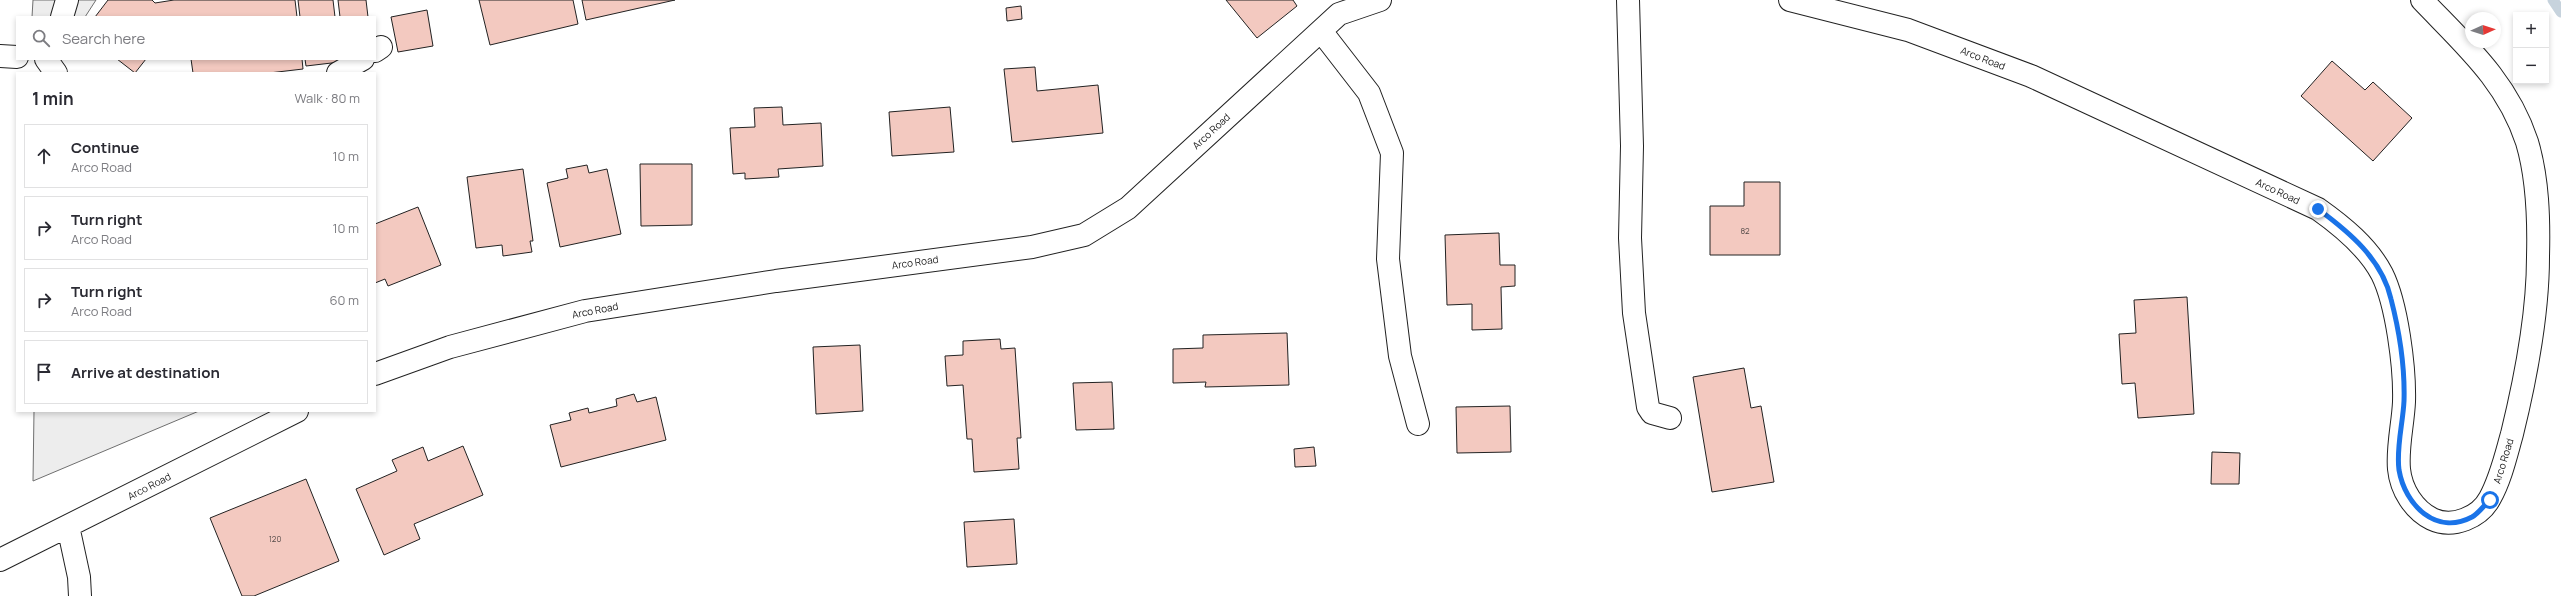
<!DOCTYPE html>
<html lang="en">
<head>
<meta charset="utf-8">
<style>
	:root { --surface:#fff; --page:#f2f2f3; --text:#2b2b33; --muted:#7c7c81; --line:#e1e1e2 }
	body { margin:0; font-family:Manrope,sans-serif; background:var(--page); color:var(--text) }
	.controls { position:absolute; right:12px; top:12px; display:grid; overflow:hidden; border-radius:0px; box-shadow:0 2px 6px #0003 }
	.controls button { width:36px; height:36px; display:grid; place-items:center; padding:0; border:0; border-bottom:1px solid var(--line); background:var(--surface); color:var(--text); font:20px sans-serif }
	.compass { position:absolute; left:2465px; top:12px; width:36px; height:36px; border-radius:50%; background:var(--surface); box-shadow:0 2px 6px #0003; rotate:87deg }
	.stop { position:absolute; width:12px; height:12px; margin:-9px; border:3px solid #1a73e8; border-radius:50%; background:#fff }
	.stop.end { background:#1a73e8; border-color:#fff; box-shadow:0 1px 4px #0008 }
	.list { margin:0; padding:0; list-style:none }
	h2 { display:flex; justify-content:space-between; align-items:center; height:52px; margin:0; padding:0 16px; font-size:17px }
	h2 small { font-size:13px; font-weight:400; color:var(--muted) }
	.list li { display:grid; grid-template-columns:26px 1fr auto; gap:12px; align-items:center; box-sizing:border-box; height:64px; margin:0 8px 8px; padding:0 8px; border:1px solid var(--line); border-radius:0px }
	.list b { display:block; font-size:15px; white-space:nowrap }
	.list p { margin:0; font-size:13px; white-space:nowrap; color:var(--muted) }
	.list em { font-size:13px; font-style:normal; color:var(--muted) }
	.icon { flex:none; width:22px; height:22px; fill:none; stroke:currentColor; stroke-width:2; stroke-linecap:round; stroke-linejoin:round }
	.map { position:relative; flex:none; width:2561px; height:596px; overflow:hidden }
	.search { position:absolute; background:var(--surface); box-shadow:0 2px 6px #0003; left:16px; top:16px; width:360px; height:44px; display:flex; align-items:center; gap:10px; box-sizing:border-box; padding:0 14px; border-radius:0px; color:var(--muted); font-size:15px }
	.panel { position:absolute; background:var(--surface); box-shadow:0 2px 6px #0003; left:16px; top:72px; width:360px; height:340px; border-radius:0px }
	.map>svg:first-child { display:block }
	.parking { fill:#ededed; stroke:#6f6f6f }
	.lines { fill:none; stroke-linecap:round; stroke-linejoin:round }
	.stream { stroke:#c7d3dd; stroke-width:11 }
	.building { fill:#f3c9c0; stroke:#222 }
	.minor-casing { stroke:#222; stroke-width:24 }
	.minor { stroke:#fff; stroke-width:22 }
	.route { stroke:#1a73e8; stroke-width:5 }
	.labels { text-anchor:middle; stroke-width:3; stroke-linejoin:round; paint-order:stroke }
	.number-label { font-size:8px; fill:#564c4a }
	.street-label { font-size:10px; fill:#222; stroke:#fff }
</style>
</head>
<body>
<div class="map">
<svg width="2561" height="596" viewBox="0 0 2561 596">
	<rect width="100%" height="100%" fill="#fff"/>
	<path class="parking" d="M33,0H96L85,17H32Z
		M34,411H199L33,481Z"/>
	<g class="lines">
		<path class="stream" d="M2553,0L2561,12"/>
	</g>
	<path class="building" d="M108,0H152L155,3L174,0H295L297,17H95Z
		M298,0H333L335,17H300Z
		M338,0H366L368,17H340Z
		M479,0H573L578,24L490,45Z
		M582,0H675L586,20Z
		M1226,0H1293L1297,6L1257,38Z
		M1021,6L1022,19L1007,21L1006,8Z
		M427,10L433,46L398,52L391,17Z
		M117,59H146L135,73Z
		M191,59H302L303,69L269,73H193Z
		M305,59H340V62L306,66Z
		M2332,61L2365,90L2373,82L2412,118L2373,161L2301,96Z
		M1035,67L1037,91L1098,85L1103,133L1012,142L1004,69Z
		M782,107L783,125L821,123L823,166L778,169L779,177L745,179V173L733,174L730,128L755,127L754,108Z
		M950,107L954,152L892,156L889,112Z
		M640,164H692V225L641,226Z
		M587,165L589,173L607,169L621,234L560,247L547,183L568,178L566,169Z
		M523,169L533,241H530L532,252L503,256L502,245L476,248L467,177Z
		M1744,182H1780V255H1710V206H1744Z
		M418,207L441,265L388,286L385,279L375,283V224Z
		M1499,233L1500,265H1515V286L1501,287L1502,329L1472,330V304L1447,305L1445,235Z
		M2187,297L2194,414L2138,418L2135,383L2122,384L2119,334L2136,333L2134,300Z
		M1287,333L1289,385L1205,387L1206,382L1173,383V349L1203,348V335Z
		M1000,339L1001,349L1015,348L1021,438H1017L1019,469L974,472L972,439H967L963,385L947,386L945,356L963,355V341Z
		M860,345L863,411L816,414L813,347Z
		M1744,368L1751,408L1761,406L1774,482L1712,492L1693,377Z
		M1112,382L1114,429L1076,430L1073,383Z
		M634,394L637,402L656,397L666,440L561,467L550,425L571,420L569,413L588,408L589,413L617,406L616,399Z
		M1510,406L1511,452L1457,453L1456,407Z
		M463,446L483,495L414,524L420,539L384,555L356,489L397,471L392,460L423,447L428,461Z
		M1314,447L1316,466L1295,467L1294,449Z
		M2212,452L2240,453L2239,484H2211Z
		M306,479L339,561L254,596H242L210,518Z
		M1014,519L1017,564L967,567L964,522Z"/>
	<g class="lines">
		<defs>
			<path id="minor" d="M1628,0L1632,146L1630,238L1634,313L1648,407L1652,413L1670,418
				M1790,0L1908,30L2031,76L2318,209C2342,226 2368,247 2382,274C2397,304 2405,368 2404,402C2403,424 2397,447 2399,469C2401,490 2414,510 2432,519C2453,529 2480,517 2490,498C2501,478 2506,455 2512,434C2526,377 2538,316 2538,257C2539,219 2538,179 2527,142C2507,81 2465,45 2422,0
				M62,17L67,0
				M1321,31L1369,93L1392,153L1388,259L1400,356L1418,424
				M375,51L381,47
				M0,56L17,57
				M46,59L56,73
				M338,73L363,59
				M375,374L450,347L585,311L776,281L1032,247L1084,235L1128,208L1339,14L1380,0
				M68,526L79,577L80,596
				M0,560L297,411"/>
		</defs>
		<use href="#minor" class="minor-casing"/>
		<use href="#minor" class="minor"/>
	</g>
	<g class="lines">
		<path class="route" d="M2318,209C2349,232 2382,259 2391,299C2399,330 2405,368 2404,401C2403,423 2396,448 2399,470C2405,505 2436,536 2472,517C2479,513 2484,505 2490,500"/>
	</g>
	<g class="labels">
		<g class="number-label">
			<text x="1745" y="234">82</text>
			<text x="275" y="542">120</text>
		</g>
		<g class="street-label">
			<text transform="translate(1983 58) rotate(21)" y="4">Arco Road</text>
			<text transform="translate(1211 131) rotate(-43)" y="4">Arco Road</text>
			<text transform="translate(2278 191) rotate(25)" y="4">Arco Road</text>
			<text transform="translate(915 262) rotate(-8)" y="4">Arco Road</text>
			<text transform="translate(595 310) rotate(-11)" y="4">Arco Road</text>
			<text transform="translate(2503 461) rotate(-73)" y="4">Arco Road</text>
			<text transform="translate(149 486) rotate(-27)" y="4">Arco Road</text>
		</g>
	</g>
</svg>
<div class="controls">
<button>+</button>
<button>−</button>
</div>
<svg class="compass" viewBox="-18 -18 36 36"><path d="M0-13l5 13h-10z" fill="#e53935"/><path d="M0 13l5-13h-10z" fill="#7c7c81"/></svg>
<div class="stop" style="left:2490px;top:500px"></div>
<div class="stop end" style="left:2318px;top:209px"></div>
<div class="search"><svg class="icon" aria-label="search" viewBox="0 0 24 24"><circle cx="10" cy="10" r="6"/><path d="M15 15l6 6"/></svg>Search here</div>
<section class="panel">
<h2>1 min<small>Walk · 80 m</small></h2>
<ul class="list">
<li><svg class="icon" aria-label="ahead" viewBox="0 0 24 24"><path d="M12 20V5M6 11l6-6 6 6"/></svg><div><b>Continue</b><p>Arco Road</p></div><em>10 m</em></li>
<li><svg class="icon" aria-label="right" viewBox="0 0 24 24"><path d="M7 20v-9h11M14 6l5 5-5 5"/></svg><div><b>Turn right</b><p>Arco Road</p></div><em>10 m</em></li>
<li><svg class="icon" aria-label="right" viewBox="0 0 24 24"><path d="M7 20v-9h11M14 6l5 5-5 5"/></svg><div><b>Turn right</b><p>Arco Road</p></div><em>60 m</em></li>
<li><svg class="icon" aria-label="arrive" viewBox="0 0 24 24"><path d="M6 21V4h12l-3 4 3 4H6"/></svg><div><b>Arrive at destination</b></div></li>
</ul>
</section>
</div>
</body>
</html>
